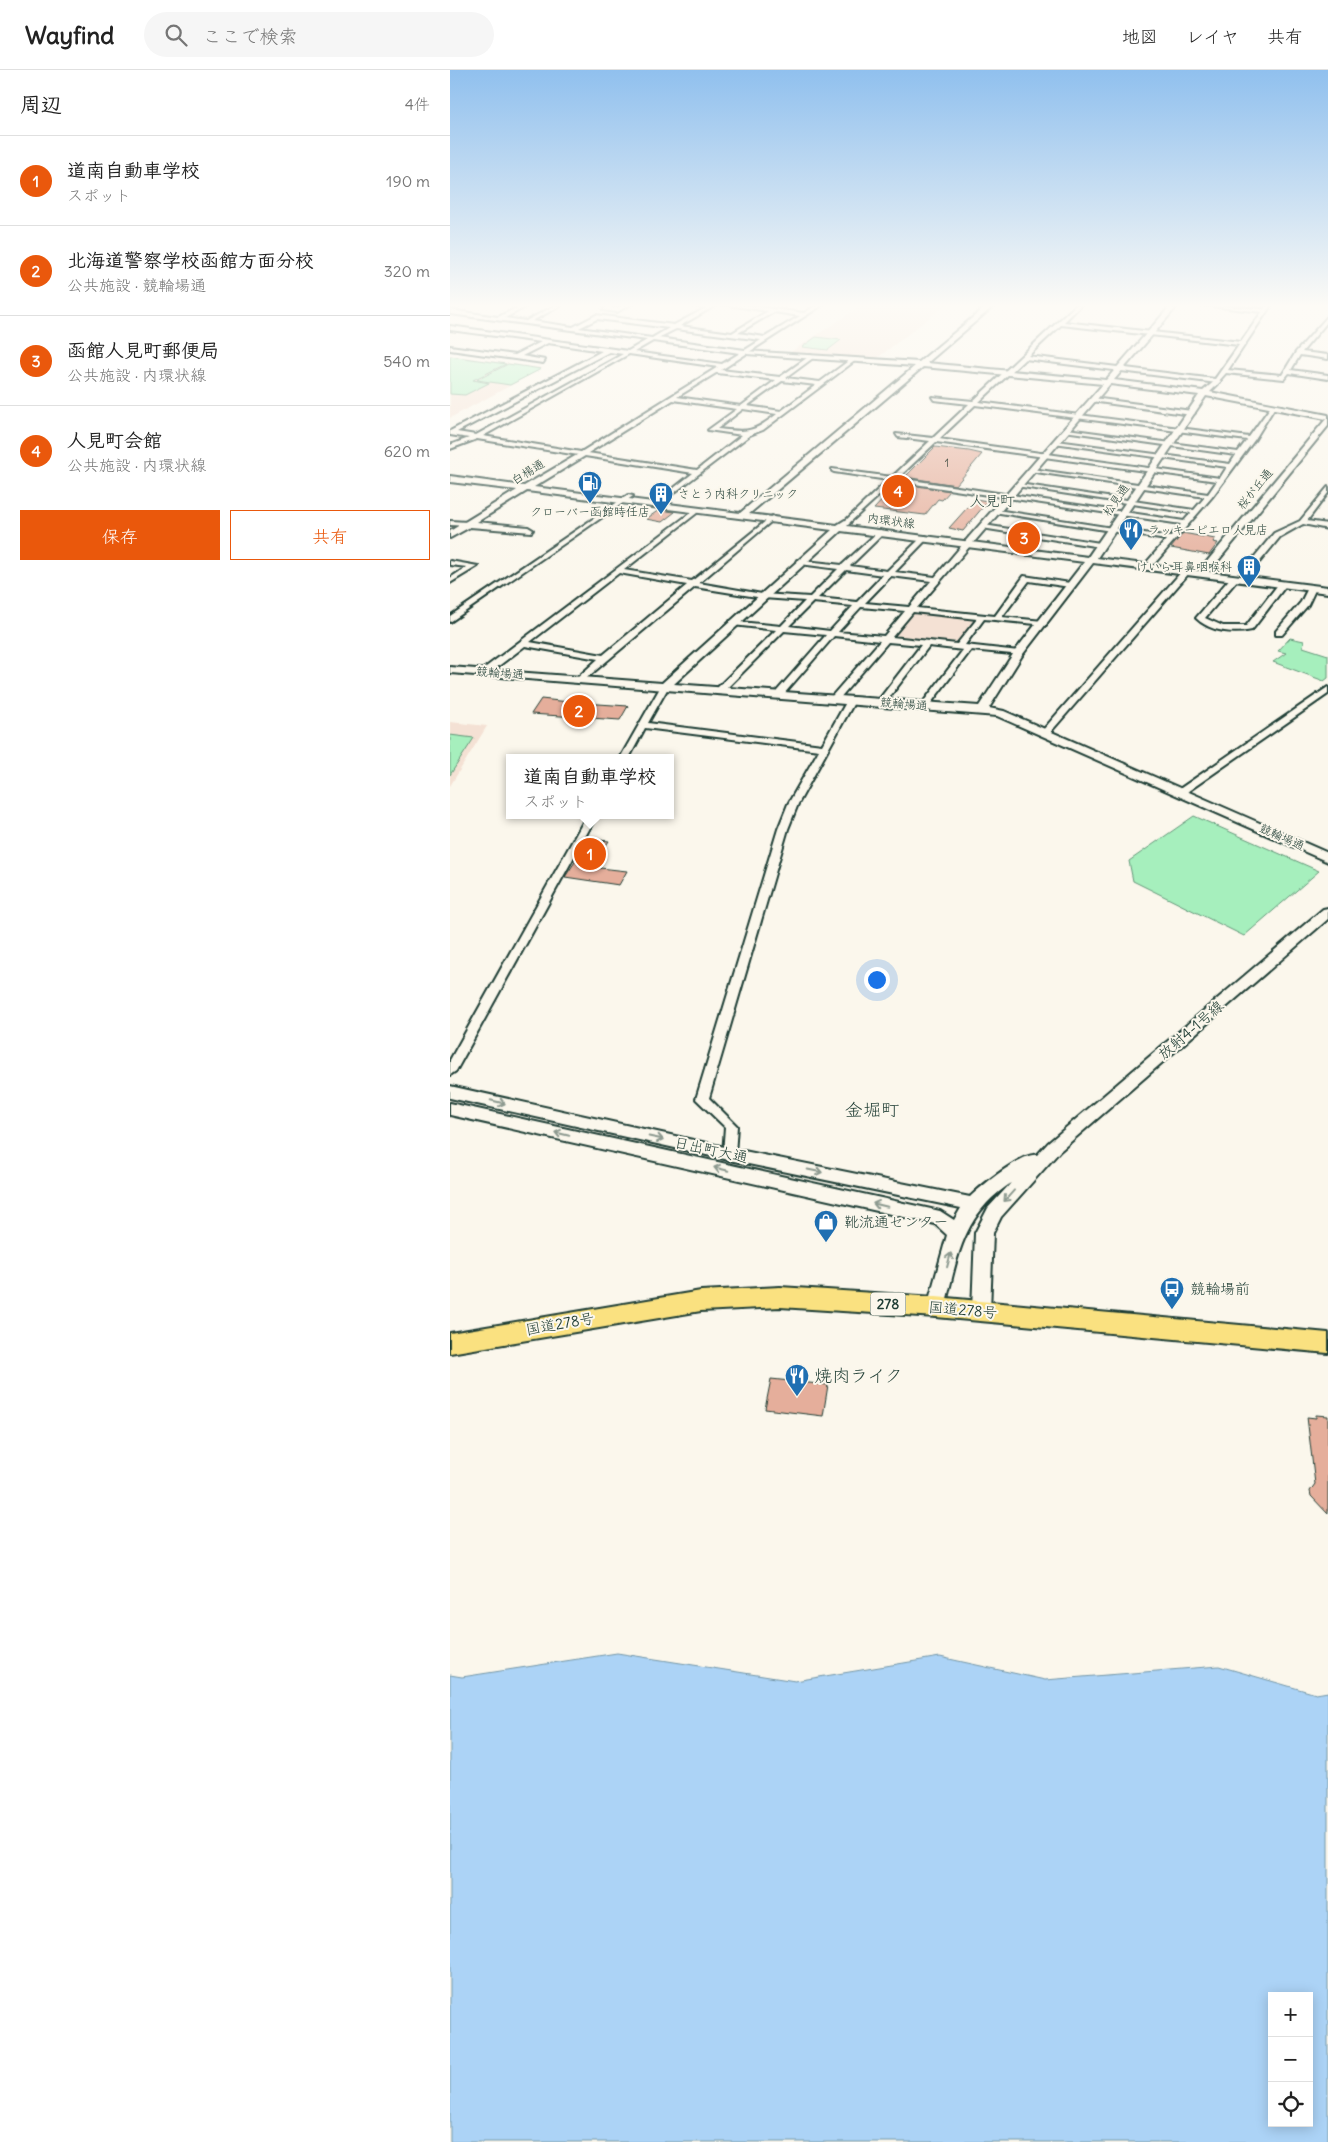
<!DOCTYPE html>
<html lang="ja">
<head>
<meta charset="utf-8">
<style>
	:root { --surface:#fff; --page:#f6f6f6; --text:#222; --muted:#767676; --line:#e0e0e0; --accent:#ea580c }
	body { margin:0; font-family:Delius,"Klee One",sans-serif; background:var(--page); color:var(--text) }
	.controls { position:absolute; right:15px; bottom:15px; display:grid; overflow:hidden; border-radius:0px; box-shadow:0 2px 12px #0003 }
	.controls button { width:45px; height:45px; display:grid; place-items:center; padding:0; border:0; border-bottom:1px solid var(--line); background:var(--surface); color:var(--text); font:25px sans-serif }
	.you { position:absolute; left:426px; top:909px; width:18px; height:18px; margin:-12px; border:4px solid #fff; border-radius:50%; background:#1a73e8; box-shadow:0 0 0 8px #1a73e833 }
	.badge { display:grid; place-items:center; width:32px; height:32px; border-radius:50%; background:var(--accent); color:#fff; font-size:16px; font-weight:700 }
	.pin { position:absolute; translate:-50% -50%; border:2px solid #fff; box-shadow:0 1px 5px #0006 }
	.popup { position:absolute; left:56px; top:684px; width:168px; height:65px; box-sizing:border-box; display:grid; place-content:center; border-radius:0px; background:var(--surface); filter:drop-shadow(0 1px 4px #0005); font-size:16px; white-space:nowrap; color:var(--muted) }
	.popup b { font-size:19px; color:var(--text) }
	.popup::after { content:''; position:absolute; left:50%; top:100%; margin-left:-10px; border:10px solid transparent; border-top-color:var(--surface) }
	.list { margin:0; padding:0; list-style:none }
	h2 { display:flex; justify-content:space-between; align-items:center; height:65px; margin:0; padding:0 20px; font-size:21px }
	h2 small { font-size:16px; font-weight:400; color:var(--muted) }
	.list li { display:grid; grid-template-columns:32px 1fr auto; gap:15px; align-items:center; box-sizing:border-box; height:90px; padding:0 20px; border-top:1px solid var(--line) }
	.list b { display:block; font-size:19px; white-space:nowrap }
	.list p { margin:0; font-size:16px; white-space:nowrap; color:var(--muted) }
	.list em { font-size:16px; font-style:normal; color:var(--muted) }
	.actions { display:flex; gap:10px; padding:15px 20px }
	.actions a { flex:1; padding:11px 0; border:1px solid var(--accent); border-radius:0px; text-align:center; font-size:18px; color:var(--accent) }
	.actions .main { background:var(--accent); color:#fff }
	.icon { flex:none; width:28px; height:28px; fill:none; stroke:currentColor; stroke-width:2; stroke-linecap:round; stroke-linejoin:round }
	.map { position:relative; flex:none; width:878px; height:2072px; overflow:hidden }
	header { display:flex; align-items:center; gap:30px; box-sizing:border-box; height:70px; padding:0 25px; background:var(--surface); border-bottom:1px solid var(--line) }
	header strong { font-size:24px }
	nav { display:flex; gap:28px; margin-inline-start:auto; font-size:18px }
	.search { width:350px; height:45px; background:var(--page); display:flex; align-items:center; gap:12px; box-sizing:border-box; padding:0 18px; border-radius:28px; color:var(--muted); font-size:19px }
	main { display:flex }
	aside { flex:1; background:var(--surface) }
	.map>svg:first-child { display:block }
	.built { fill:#f4e1d4 }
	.green { fill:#a6efbd; stroke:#629678 }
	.water { fill:#acd3f6; stroke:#7497a8; fill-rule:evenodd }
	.building { fill:#e5ae9b; stroke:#1f3d34 }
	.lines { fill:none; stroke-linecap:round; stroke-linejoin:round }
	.street-casing { stroke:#1f3d34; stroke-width:4 }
	.secondary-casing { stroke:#1f3d34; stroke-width:4 }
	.highway-casing { stroke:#1f3d34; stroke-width:4 }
	.street { fill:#fbf7ec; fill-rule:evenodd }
	.secondary { fill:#fbf7ec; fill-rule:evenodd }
	.highway { fill:#fae180; fill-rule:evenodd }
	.oneway { stroke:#8d9a90 }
	.labels { text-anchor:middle; stroke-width:4; stroke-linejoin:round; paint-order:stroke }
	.far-number-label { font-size:11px; fill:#50594e }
	.far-street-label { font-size:12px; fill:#1f3d34; stroke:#fbf7ec }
	.far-poi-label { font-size:12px; fill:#1f3d34; stroke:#fbf7ec; text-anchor:start }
	.shield { fill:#fbf7ec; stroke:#61756b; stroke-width:1 }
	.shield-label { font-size:14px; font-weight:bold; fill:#1f3d34 }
	.far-quarter-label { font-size:15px; fill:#1f3d34; stroke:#fbf7ec }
	.street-label { font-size:15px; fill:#1f3d34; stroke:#fbf7ec }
	.poi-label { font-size:15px; fill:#1f3d34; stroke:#fbf7ec; text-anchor:start }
	.quarter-label { font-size:18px; fill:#1f3d34; stroke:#fbf7ec }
	.near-poi-label { font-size:18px; fill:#1f3d34; stroke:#fbf7ec; text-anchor:start }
</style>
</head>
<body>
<header>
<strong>Wayfind</strong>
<div class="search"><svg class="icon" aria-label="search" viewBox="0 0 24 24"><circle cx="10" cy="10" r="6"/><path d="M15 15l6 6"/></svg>ここで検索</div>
<nav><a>地図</a><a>レイヤ</a><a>共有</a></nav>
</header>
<main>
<aside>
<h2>周辺<small>4件</small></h2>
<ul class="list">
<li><span class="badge">1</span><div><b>道南自動車学校</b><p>スポット</p></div><em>190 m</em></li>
<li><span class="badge">2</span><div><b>北海道警察学校函館方面分校</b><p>公共施設 · 競輪場通</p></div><em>320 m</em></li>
<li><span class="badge">3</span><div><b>函館人見町郵便局</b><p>公共施設 · 内環状線</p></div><em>540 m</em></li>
<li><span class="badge">4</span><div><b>人見町会館</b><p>公共施設 · 内環状線</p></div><em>620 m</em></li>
</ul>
<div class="actions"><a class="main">保存</a><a>共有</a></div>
</aside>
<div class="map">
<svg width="878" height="2072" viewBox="0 0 878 2072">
	<rect width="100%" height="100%" fill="#fbf7ec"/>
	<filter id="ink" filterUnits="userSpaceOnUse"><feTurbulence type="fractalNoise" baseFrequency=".02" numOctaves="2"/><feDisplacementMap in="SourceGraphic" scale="10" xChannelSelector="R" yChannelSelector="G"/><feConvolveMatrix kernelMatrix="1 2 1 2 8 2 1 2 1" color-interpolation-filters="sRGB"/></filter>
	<g filter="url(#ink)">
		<path class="built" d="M399,234H497L426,289L339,283L411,236Z
			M0,285L93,298L0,348Z
			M465,542L527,548L506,573L443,567Z
			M0,652L37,656L0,716Z"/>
		<path class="green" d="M366,267L391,270L378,280L352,277Z
			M0,286L56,294L23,310L39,313L15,325L0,324Z
			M58,294L91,299L60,315L27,310Z
			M840,568L854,571L853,577L878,585V608L874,611L823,592L836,583L828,581Z
			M0,665L24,668L0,705Z
			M744,746L869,801L794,866L683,811L679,791Z"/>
		<path class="water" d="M167,1583L345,1611L490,1587L595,1610L769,1596L866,1624L878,1622V2072H0V1605L12,1607ZM822,1926H859V2053H822Z"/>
		<path class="building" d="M485,377L519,381L532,384L506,415L455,407Z
			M448,413L500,421L492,430L488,429L475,445L424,439Z
			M525,429L538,431L513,461L499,458Z
			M209,440L225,442L212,452L196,449Z
			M733,463L765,469L763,472L768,473L759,485L721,478Z
			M91,629L119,632L178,636L170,650L81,644Z
			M140,769L159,771L141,797L177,801L169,815L115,807Z
			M321,1309L378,1315L373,1346L315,1339Z
			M866,1345L878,1346V1444L861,1426L860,1421L865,1414L857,1347L866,1348Z"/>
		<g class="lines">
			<defs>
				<path id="street" d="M75,234H81L55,248L76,251L108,234H114L82,251L123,257L146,245L224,255L256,238L236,234H268L230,256L282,263L318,241L271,234H285L354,243L368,234H374L271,300L330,307L361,285L363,288L336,308L370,312L401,289L406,290L313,360L300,365L212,432L209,430L210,429L243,403L27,369L0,379V375L19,368L0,365V361L152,281L98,273L72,286L95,290L93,293L0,280V276L65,285L91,272L0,260V256L178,281L197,270L0,244V240L48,247ZM324,242L350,246L315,267L288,263ZM147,249L219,258L202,268L129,258ZM226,259L311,270L295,280L208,268ZM203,271L290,283L272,294L184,282ZM159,282L173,284L26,365L7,362ZM179,284L268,297L131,382L33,366ZM266,303H267L326,310L291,336L227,327ZM332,311L366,315L331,341L297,336ZM223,330L287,339L258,360L292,365L247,400L138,383ZM293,339L327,344C301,364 298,362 267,359Z
					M159,234H165L160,238C168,239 173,234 181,234L167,242L153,240Z
					M627,234H632L614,252L791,272L812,242L744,234L814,239L817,234H822L778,300L832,305L846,282L878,246V251L852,282L878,285V289L850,285L841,300L878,305V309L839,303L834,309L776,303L767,313L575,289L529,332L799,367L822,335H826L805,369L762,427L704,494L697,492L716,470L544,442L547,440L720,467L731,454L445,411L398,454H394V452L438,410L384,402L382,401V399L442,407L480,371L448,367L446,364L483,368L519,334L484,330L482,327L523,331ZM611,255L789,275L765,309L578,286ZM525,335L797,370L788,382L617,359L614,361L786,385L780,394L607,371L604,373L777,397L770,408L489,369ZM486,372L767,411L758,424L582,399L579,401L755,427L744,440L569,414L566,416L741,443L734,451L448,408Z
					M643,328L742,341L745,343L742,345L641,331Z
					M878,417V423L857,451L878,454V459L853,454L830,467L798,506H792V502L824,463L850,451Z
					M178,425L183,426L0,552V546Z
					M247,438L252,439L174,500L242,511L322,446L325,448L324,449L249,513L312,524L360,527L388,499L350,494L346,492L347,490L392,495L430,460L434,462L433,464L400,496L437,501L473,466H476V470L445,502L485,507L519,467L526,469L467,538L545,546L574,506L620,513L624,515L620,517L579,511L552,547L593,551L597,553L596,555L534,549L515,575L569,581L573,583L572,585L521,580L478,637L475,638L471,635L513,580L479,576L434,634L431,635L427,632L471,575L438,572L388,630H382V626L430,571L384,566L333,625H327V621L376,565L334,561L274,621H268V617L326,560L283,555H280V551L331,556L355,531L313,528L245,517L133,611L126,609L148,589L75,576L38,604H32V600ZM396,500L433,505L407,532L368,528ZM169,503L237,515L153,585L80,572ZM441,506L481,511L459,537L415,533ZM363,532L403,536L380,561L339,556ZM411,537L455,541L434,566L388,562ZM463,542L527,549L507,574L442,567Z
					M0,451L18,452L22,454L18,456L0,455Z
					M534,455L650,473L654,475L650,477L532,458L530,457Z
					M0,491L28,496L0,513V508L17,497L0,495Z
					M733,500L740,502L598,665H592V661Z
					M782,506L789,508L755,548L773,556H796L830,512L837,514L802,560C784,564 760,562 746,548Z
					M859,516L866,518L858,535L832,565H826V561L851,532Z
					M215,613L219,616L198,653L372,675L399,627L406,629L348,734L338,759L259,1028L287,1056L285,1084L284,1087H274L273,1084L275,1057L246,1029L328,759L338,734L369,680L195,658L179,688H170L211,616Z
					M878,617V624L734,724H728V720Z
					M137,745H147L6,1001L0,1005V990Z"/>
				<path id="secondary" d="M539,234H546L477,293L656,310L722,234H729L664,310L753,321L767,309L771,311L760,322L878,345V356L759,502L878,517V523L643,493L573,584L539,638L554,641L878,783V792L547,646L0,603V597L212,613L382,460L77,421L27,452L78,457L83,460L81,462L20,457L0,468V461L67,420L0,412V406L74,416L132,382H135V386L84,417L290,443L465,296L297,284L295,281L469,292ZM473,297L653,314L519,467V471H525L660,314L749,325L638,487L397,456L400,453L395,450L387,455L299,444ZM756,326L876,349L749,501L647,488ZM391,461L634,492L565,581L529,636L224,614Z
					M878,838V849L610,1081L551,1147L543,1163L540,1241L538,1246L531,1249L524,1246L522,1241L525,1163L538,1138L561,1113C513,1145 508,1184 495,1237L493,1242L486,1245L479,1242L477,1237L497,1165L485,1154L0,1045V1033L490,1141L504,1150L511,1138L279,1090L0,1028V1016L279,1078L520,1127C531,1116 573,1082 587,1085L598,1073L873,839Z"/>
				<path id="highway" d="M330,1217L486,1227L878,1263V1283L486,1247L330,1237L251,1241L0,1283V1263L251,1221Z"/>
			</defs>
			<use href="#street" class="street-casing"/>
			<use href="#secondary" class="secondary-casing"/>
			<use href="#highway" class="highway-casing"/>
			<use href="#street" class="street"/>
			<use href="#secondary" class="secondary"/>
			<use href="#highway" class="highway"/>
		</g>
		<defs><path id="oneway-shaft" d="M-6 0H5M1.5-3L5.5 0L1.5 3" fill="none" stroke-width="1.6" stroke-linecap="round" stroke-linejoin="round" transform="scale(1.25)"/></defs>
		<g class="oneway">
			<use href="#oneway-shaft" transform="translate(48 1032) rotate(13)"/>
			<use href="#oneway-shaft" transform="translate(112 1064) rotate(-167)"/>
			<use href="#oneway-shaft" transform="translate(206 1068) rotate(12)"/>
			<use href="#oneway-shaft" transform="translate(271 1099) rotate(-167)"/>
			<use href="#oneway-shaft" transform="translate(365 1101) rotate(12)"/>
			<use href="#oneway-shaft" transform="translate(559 1126) rotate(132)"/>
			<use href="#oneway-shaft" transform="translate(430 1135) rotate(-167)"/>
			<use href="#oneway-shaft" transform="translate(499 1190) rotate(-75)"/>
		</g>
	</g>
	<linearGradient id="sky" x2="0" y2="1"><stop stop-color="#90c0ee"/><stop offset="0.45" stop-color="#fdfbf6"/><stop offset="1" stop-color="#fdfbf6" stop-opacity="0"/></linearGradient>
	<rect width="878" height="524" fill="url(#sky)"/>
	<defs>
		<symbol id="fuel-pin" viewBox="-11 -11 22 30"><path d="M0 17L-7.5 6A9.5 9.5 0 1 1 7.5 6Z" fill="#1f6fb2" stroke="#fbf7ec"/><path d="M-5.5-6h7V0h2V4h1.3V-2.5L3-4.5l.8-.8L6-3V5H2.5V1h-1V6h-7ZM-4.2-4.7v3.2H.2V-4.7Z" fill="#fff"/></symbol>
		<symbol id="building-pin" viewBox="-11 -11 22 30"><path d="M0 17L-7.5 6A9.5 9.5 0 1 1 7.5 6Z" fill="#1f6fb2" stroke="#fbf7ec"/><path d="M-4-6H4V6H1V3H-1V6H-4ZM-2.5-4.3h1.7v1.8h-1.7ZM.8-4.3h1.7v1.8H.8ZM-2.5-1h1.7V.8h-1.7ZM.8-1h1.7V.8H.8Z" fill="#fff"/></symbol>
		<symbol id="restaurant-pin" viewBox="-11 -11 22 30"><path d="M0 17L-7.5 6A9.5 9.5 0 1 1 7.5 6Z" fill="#1f6fb2" stroke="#fbf7ec"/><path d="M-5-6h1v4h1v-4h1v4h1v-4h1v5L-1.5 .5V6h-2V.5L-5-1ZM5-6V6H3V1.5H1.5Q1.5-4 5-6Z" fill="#fff"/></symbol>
		<symbol id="shop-pin" viewBox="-11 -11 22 30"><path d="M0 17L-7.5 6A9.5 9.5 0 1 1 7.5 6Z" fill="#1f6fb2" stroke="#fbf7ec"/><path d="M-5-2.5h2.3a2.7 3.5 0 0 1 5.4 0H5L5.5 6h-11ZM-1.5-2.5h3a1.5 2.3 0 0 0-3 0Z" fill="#fff"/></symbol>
		<symbol id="bus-pin" viewBox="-11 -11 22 30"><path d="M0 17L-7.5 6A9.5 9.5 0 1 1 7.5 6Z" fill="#1f6fb2" stroke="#fbf7ec"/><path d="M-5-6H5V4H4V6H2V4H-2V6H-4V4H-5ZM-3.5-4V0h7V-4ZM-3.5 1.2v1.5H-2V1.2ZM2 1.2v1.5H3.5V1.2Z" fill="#fff"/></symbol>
	</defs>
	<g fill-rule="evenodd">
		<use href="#fuel-pin" x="126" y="399" width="28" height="38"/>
		<use href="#building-pin" x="197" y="410" width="28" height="38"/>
		<use href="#restaurant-pin" x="667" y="446" width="28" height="38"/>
		<use href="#building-pin" x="785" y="483" width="28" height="38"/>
		<use href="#shop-pin" x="362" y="1138" width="28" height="38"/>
		<use href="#bus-pin" x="708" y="1205" width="28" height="38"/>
		<use href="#restaurant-pin" x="333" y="1292" width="28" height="38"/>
	</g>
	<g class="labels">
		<g class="far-number-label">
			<text x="497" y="397">1</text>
		</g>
		<g class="far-street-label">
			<text transform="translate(78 402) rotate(-32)" y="4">白楊通</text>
			<text transform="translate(805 419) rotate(-51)" y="4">桜が丘通</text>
			<text transform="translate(666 430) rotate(-55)" y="4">松見通</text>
			<text transform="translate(441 451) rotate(7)" y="4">内環状線</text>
			<text transform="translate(50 603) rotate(4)" y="4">競輪場通</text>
			<text transform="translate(454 634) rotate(5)" y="4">競輪場通</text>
			<text transform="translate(832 767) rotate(24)" y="4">競輪場通</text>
		</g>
		<g class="far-poi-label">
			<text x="228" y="428">さとう内科クリニック</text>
			<text x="140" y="446" text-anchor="middle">クローバー函館時任店</text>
			<text x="698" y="464">ラッキーピエロ人見店</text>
			<text x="782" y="501" text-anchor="end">けいら耳鼻咽喉科</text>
		</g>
		<rect class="shield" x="420.5" y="1222.5" width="35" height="23" rx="4"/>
		<g class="shield-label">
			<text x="438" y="1239">278</text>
		</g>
		<g class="far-quarter-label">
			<text x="542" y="436">人見町</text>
		</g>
		<g class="street-label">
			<text transform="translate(741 960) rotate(-41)" y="5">放射4-1号線</text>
			<text transform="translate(261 1080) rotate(12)" y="5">日出町大通</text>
			<text transform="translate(513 1240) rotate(5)" y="5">国道278号</text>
			<text transform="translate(110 1254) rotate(-10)" y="5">国道278号</text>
		</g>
		<g class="poi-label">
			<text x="394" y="1157">靴流通センター</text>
			<text x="740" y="1224">競輪場前</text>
		</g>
		<g class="quarter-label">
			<text x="422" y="1046">金堀町</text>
		</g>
		<g class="near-poi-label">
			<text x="364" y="1312">焼肉ライク</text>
		</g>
	</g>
</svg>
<div class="controls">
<button>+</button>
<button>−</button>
<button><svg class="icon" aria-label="locate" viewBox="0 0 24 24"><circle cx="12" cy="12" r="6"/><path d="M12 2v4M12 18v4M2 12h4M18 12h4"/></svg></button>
</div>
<div class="you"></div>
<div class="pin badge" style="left:140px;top:784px">1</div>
<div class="popup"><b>道南自動車学校</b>スポット</div>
<div class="pin badge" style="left:129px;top:641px">2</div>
<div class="pin badge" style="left:574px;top:468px">3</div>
<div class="pin badge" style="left:448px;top:421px">4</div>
</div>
</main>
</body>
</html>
